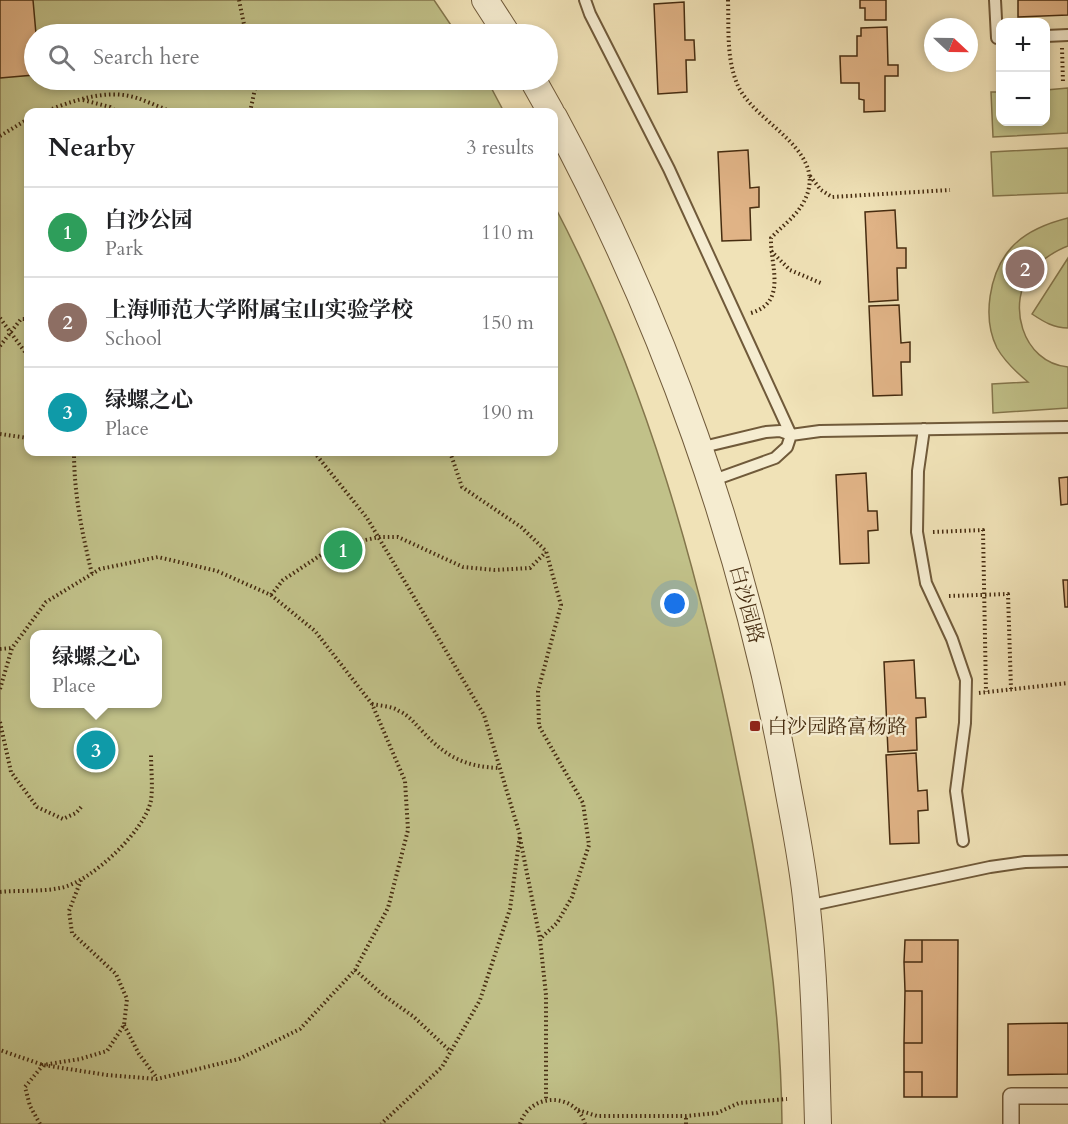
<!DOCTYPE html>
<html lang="en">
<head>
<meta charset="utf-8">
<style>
	:root { --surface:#fff; --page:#f6f6f6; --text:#202124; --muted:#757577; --line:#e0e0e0; --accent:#8f2418 }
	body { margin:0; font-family:Cardo,"Noto Serif SC",serif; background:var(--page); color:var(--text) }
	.controls { position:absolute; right:18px; top:18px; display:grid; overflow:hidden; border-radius:12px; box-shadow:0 3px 9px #0003 }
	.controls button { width:54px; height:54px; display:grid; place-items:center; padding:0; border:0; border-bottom:2px solid var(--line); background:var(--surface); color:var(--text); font:30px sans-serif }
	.compass { position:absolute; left:924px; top:18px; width:54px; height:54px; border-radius:50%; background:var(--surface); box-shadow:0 3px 9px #0003; rotate:112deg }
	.you { position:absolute; left:675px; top:604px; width:21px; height:21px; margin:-15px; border:4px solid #fff; border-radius:50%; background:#1a73e8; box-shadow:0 0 0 9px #1a73e833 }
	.badge { display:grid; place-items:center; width:39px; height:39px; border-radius:50%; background:var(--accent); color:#fff; font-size:20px; font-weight:700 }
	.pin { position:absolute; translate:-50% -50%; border:3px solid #fff; box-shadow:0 2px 6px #0006 }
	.popup { position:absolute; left:30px; top:630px; width:132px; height:78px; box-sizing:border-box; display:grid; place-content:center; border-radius:12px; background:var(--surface); filter:drop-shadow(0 2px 4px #0005); font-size:20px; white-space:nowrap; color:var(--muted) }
	.popup b { font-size:22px; color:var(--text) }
	.popup::after { content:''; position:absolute; left:50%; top:100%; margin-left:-12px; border:12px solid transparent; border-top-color:var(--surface) }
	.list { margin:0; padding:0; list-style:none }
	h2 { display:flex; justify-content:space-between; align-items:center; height:78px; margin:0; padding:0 24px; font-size:26px }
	h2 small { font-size:20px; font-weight:400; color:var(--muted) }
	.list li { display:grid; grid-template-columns:39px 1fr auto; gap:18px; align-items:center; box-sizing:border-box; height:90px; padding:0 24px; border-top:2px solid var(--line) }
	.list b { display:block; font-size:22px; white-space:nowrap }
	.list p { margin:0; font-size:20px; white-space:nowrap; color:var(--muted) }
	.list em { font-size:20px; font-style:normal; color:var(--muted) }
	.icon { flex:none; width:33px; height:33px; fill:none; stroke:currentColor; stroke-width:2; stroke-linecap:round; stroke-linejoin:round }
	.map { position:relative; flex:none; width:1068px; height:1124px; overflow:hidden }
	.search { position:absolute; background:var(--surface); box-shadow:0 3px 9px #0003; left:24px; top:24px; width:534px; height:66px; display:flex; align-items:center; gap:15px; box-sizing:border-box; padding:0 21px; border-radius:33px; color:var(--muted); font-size:22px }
	.panel { position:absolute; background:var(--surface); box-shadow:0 3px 9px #0003; left:24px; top:108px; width:534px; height:348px; border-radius:12px }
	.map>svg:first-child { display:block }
	.green { fill:#c1c189; stroke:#84764c; stroke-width:1.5; fill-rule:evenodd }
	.building { fill:#e0b386; stroke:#462c10; stroke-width:1.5 }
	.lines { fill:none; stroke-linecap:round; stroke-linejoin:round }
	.service-casing { stroke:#705a3a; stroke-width:14 }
	.pedestrian-casing { stroke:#705a3a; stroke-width:18 }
	.tertiary-casing { stroke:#705a3a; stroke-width:28 }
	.path { stroke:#462c10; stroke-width:4; stroke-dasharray:1.5 3; stroke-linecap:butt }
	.service { stroke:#f5ecd0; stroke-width:10 }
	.pedestrian { stroke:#f5ecd0; stroke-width:15 }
	.tertiary { stroke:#f5ecd0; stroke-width:26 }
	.poi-dot { fill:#8f2418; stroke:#f5ecd0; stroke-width:2 }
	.labels { text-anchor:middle; stroke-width:4.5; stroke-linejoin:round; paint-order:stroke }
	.street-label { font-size:20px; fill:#462c10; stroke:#f5ecd0 }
	.poi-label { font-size:20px; fill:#462c10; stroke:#f5ecd0; text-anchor:start }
</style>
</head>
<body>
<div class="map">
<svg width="1068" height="1124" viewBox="0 0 1068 1124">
	<rect width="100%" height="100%" fill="#f0e2b7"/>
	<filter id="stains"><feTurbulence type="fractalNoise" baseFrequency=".00333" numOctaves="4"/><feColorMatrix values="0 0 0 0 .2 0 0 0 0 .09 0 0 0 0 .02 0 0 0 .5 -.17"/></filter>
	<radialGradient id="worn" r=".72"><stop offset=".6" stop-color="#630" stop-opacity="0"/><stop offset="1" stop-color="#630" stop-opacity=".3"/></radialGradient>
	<path class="green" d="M0,0H434L457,34H34V80H487L504,112H28V452H554V205C646,380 700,575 738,768C762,885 781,1004 782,1124H0ZM34,634H158V704H34Z
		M1068,88V133L993,137L991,92H1000V122H1046V90Z
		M1068,148V193L993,196L991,152Z
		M1068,218V246C1057,250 1041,260 1033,269C1005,302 1022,363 1068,367V408L993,413L992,384L1028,382C1016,372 1005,362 997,348C982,318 989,273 1011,248C1025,232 1048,223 1068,218Z
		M1068,258V328C1054,328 1044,322 1032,314Z"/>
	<path class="building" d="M0,0H33L36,34L34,75L0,78Z
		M860,0H886V20H865V8H860Z
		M1018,0H1068V15L1018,17Z
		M684,2L685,40H694L695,60H686L687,92L658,94L654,4Z
		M887,27L888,65H898V76H885V111L864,112V100L859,99V83H841L840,56H857V36H861V28Z
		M748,150L750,188L759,187V207L750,208L751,240L722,241L718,152Z
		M895,210L897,248H906V268H897L898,300L869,302L865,212Z
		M899,305L901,343L910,342V362H901L902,395L873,396L869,306Z
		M866,473L868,511H877L878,530L868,531L869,563L840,564L836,475Z
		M1068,477V504L1061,505L1059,478Z
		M1063,580H1068V607H1065Z
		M914,660L916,698H925L926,717L916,718L917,750L888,752L884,662Z
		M916,753L918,791L927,790L928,810L918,811L919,843L890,844L886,755Z
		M905,940H922V962H904Z
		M922,940H958L957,1097H922V1072H904V1043H922V991H905L904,962H922Z
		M905,991H922V1043H904Z
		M1068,1023V1074L1008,1075V1024Z
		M904,1072H922V1097H904Z"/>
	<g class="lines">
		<defs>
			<path id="service" d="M585,0L590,14L669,169L791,435L787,447L775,458L711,481
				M995,0L997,38H1000
				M1046,36L1068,35
				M924,429L918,471L917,532L926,583L952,639L966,680L965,723L956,791L963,841
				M699,448L766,432L780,431L791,435L820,431L1068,427
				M807,906L990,867L1025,862L1068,861"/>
			<path id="pedestrian" d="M1011,1124V1096H1068"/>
			<path id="tertiary" d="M485,0L507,34
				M533,80L551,112
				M554,117C664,321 743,544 785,772C793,817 803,862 807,908C815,980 816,1052 818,1124"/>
		</defs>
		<use href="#service" class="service-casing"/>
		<use href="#pedestrian" class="pedestrian-casing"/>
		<use href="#tertiary" class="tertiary-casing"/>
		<path class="path" d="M239,0L246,34
			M728,0C729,29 726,59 738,86C757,126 834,152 802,205C794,218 781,227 771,238C770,265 788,302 751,313
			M1062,48L1063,82
			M83,100L110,107L117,112
			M44,112C72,101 107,88 137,98C149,102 161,108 173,112
			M250,112L255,89L253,80
			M0,136L28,119
			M810,176L821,190L832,197L950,190
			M771,251L790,270L823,284
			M0,318L28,356
			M0,346L21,319H28
			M0,434L28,438
			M74,452C74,494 82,533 92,574
			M314,452L367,518L484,715L520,835L510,909L480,1000L442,1067L381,1124
			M450,452L462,487L521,527L546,551L561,605L538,691L539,726L583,803L589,845L572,897L557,923L540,939
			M933,532L983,530L986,692
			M271,595L283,580L333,547L379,537H398L463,567L495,570L530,568L546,552
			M949,596L1008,594L1011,689
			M0,649L12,648
			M0,689L12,648L46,602L100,569L158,557L217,571L271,595L315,631L372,704L405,781L408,830L388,908L355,970L300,1029L239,1059L157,1079L107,1075L43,1065L0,1050
			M979,693L1068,683
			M372,704C381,706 392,706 399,711C410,716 415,724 423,732C446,757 466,767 500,768
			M0,722L11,772L37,807L63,819L76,813L83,805
			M520,838L540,939L546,995V1099
			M0,892C20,890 41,892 60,888C90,883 146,830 151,800C153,786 151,769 151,754
			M355,970L383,995L414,1017L450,1051
			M124,1025L139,1054L157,1078
			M578,1110L597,1116H686L717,1113L739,1103L787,1099
			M40,1124L30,1106L25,1087L43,1065L80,1059L107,1051L124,1025L127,999L116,974L72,933L69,911L81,880
			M520,1124C530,1092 576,1092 585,1124
			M686,1124V1116"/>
		<use href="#service" class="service"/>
		<use href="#pedestrian" class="pedestrian"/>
		<use href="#tertiary" class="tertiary"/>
	</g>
	<rect class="poi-dot" x="749" y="720" width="12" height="12" rx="3"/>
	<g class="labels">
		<g class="street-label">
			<text transform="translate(747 604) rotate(75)" y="7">白沙园路</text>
		</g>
		<g class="poi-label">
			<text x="767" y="733">白沙园路富杨路</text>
		</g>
	</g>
	<rect width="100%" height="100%" filter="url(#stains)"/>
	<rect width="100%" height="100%" fill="url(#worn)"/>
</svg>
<div class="controls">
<button>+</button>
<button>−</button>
</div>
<svg class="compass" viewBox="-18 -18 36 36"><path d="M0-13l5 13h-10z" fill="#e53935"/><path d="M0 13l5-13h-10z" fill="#757577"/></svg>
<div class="you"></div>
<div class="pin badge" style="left:343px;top:550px;background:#2e9e5b">1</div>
<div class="pin badge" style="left:1025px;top:269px;background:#8d6e63">2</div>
<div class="pin badge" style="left:96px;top:750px;background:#0f9aa8">3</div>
<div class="popup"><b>绿螺之心</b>Place</div>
<div class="search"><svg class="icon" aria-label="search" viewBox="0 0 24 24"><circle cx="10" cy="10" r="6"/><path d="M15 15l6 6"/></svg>Search here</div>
<section class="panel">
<h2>Nearby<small>3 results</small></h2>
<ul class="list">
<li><span class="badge" style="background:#2e9e5b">1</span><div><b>白沙公园</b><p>Park</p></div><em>110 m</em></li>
<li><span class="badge" style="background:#8d6e63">2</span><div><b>上海师范大学附属宝山实验学校</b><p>School</p></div><em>150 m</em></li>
<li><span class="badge" style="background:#0f9aa8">3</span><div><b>绿螺之心</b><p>Place</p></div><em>190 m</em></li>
</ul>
</section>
</div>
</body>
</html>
